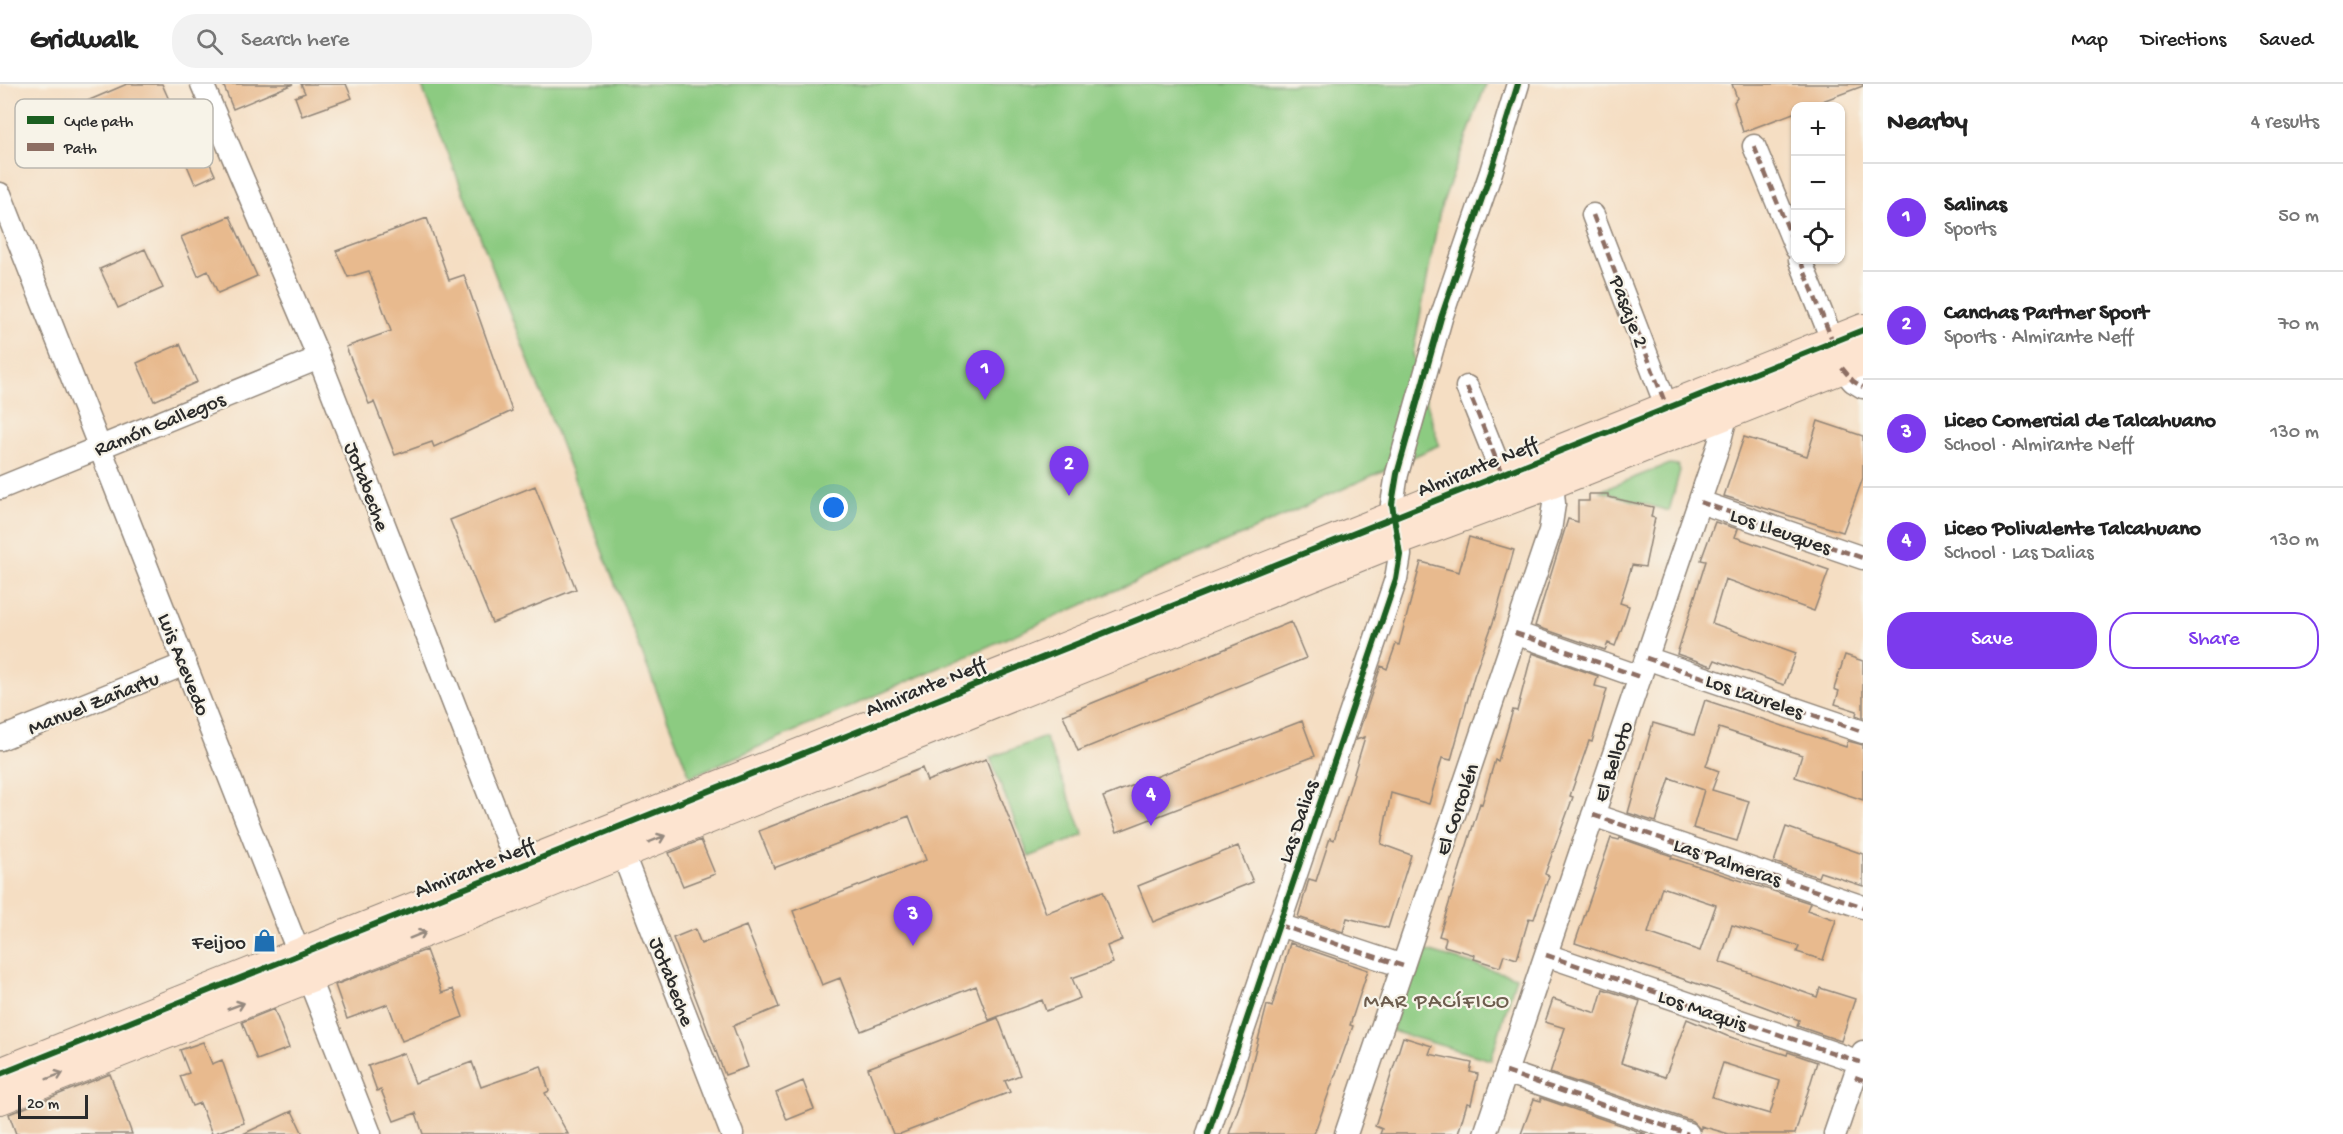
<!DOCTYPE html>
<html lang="en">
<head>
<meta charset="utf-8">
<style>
	:root { --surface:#fff; --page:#f2f2f2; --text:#222; --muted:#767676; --line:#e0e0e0; --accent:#7c3aed }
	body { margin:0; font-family:"Gochi Hand",sans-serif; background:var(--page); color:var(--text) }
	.controls { position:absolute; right:18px; top:18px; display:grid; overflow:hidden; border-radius:12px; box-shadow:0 2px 4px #0004 }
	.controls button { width:54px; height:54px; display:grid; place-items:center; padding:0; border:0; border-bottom:2px solid var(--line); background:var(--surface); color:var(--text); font:30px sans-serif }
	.scale { position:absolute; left:18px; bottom:15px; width:70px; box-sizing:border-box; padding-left:6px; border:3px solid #2b2b2b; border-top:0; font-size:16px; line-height:21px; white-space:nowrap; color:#2b2b2b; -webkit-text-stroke:4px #f7f3e8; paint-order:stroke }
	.you { position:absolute; left:834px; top:424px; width:21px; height:21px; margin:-15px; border:4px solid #fff; border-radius:50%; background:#1a73e8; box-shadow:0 0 0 9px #1a73e833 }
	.badge { display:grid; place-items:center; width:39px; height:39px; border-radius:50%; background:var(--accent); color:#fff; font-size:20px; font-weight:700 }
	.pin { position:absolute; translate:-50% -50px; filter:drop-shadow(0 2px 3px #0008) }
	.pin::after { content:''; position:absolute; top:32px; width:21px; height:18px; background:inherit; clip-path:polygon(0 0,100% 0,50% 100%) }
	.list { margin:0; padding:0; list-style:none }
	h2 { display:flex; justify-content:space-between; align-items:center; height:78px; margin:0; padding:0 24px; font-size:26px }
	h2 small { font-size:20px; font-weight:400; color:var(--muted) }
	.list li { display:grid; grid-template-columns:39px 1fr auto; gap:18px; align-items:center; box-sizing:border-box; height:108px; padding:0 24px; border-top:2px solid var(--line) }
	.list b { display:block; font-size:22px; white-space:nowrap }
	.list p { margin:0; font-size:20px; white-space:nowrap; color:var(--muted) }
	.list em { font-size:20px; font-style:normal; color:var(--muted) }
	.actions { display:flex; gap:12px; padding:18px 24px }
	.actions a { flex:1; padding:14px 0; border:2px solid var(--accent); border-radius:24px; text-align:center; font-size:21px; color:var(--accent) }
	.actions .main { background:var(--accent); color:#fff }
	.icon { flex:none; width:33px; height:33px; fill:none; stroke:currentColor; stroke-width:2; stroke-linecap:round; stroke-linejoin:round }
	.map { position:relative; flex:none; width:1863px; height:1050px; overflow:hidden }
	header { display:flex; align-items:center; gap:36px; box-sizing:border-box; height:84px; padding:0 30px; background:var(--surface); border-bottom:2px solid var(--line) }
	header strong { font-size:28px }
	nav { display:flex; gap:33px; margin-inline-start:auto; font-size:21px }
	.search { width:420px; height:54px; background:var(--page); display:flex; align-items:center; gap:15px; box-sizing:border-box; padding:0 21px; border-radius:24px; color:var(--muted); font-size:22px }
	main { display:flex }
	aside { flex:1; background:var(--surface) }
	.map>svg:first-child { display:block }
	.green { fill:#8ccb81; stroke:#5c7b56; stroke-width:1.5 }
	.building { fill:#e8ba8e; fill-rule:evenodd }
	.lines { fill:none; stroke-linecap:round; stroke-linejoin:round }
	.street-casing { stroke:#908477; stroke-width:25 }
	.secondary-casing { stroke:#908477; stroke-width:34 }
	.street { stroke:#fff; stroke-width:22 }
	.secondary { stroke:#fde4d0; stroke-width:32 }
	.quiet { stroke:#8d6e63; stroke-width:4.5; stroke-dasharray:9 4.5; stroke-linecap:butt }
	.cycleway-casing { stroke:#f7f3e8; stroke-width:10 }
	.cycleway { stroke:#1b5e20; stroke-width:6 }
	.oneway { stroke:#94887e }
	.labels { text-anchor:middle; stroke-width:4.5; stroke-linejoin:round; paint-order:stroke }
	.street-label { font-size:21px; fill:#2b2b2b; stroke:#f7f3e8 }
	.poi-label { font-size:21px; fill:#2b2b2b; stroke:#f7f3e8; text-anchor:end }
	.neighbourhood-label { font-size:22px; letter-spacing:1.5px; fill:#6d5d4e; stroke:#f7f3e8 }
	.key { fill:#f7f3e8; stroke:#bab7af; stroke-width:1.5 }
	.key-label { font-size:16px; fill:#2b2b2b }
</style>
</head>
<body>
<header>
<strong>Gridwalk</strong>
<div class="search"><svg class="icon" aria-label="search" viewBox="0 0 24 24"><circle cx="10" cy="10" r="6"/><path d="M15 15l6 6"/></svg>Search here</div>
<nav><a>Map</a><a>Directions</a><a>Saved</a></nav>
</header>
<main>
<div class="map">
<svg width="1863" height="1050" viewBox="0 0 1863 1050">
	<rect width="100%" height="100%" fill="#f7f3e8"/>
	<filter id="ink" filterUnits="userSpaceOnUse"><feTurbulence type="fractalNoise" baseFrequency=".0167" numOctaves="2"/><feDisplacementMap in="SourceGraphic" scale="12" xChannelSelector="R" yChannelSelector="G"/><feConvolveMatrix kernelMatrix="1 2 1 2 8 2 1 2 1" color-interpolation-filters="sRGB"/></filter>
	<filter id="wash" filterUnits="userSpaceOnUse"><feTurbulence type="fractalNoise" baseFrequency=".008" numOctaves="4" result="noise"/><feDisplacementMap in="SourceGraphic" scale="24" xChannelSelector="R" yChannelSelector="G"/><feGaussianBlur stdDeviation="1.35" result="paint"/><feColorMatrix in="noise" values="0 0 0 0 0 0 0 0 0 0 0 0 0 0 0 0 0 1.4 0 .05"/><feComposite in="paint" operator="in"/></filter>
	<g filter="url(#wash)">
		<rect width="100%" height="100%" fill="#f5dec3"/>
		<path class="green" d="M421,0H1486L1440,126L1413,270L1439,361L1251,447L690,693Z
			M1669,380L1677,381L1680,386L1669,427L1600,407Z
			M1045,653L1084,751L1029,773L990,674Z
			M1417,864L1516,893L1491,976L1392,947Z"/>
		<g id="blocks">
			<path class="building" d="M127,0H162L174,27L184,23L215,91L195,100L178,60L159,68L139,23L96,42L85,18Z
				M223,0H293L233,25Z
				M301,0H346L352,14L302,32L295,13L305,9Z
				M1732,0H1863V2L1809,22H1796V28L1743,48L1734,18L1737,14Z
				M230,132L257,192L218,209L208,187L198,192L181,153Z
				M427,134L449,196L464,191L512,327L434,363L432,358L395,371L374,318L369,320L346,263L391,247L369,187L348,193L336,167Z
				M145,165L163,204L118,224L100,185Z
				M180,260L197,298L154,317L137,279Z
				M1818,337L1863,352V394L1843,448L1724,412L1744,353L1807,372Z
				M535,402L576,505L492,539L450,436Z
				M1589,410H1608V413L1653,423L1651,433L1655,434L1645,483L1632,481L1620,519L1629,522L1623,541L1615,562L1608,559L1605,566L1535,542L1568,435L1578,438V417H1589Z
				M1715,438L1738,445L1735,453L1829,486L1814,527L1725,495L1712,539L1796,569L1784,601L1715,576L1712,582L1677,570L1706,477L1701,476Z
				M1469,453L1514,466L1496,530L1474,592L1451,676L1442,674L1429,720L1391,709L1381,760L1411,771L1388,844L1347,834L1343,848L1298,833L1309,795L1316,797L1330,754L1334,756L1365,653L1356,656L1381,582L1387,585L1396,560L1399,561L1421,478L1459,488Z
				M1291,538L1306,574L1078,667L1063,631Z
				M1532,569L1598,592L1595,602L1607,605L1592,658L1589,657L1570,712L1573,713L1545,790L1549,792L1534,835L1529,834L1517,875L1504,871L1500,883L1474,875L1475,871L1444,862L1446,854L1439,852L1480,719L1482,720L1495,676L1498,677L1513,626L1517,627Z
				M1845,571L1863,577V634L1856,631L1857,627L1835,620L1839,607L1834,605Z
				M1705,616L1846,663L1848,657L1863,661V716L1795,693L1802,671L1719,644L1706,682L1719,687L1712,706L1749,717L1737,757L1693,744L1704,706L1670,694L1656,738L1628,729L1653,639L1694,651Z
				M1302,637L1315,672L1117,748L1103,713Z
				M986,675L1046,829L1103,807L1122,856L1107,862L1113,879L1072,894L1080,914L1046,927L1042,916L989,936L976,902L861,947L840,894L822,901L793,827L926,776L909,732L774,784L759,747L922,684L927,697Z
				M1786,743L1863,770V802L1820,788L1818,793L1774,778Z
				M1611,754L1619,756L1620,754L1672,772L1671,774L1810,819L1807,826L1836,836L1823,876L1797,868L1799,862L1732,841L1720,878L1817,913L1820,904L1855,915L1841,957L1797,942L1799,936L1752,918L1575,859ZM1662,803L1716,821L1700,867L1648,849Z
				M701,756L715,790L683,802L669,769Z
				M1238,762L1253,798L1153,838L1138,802Z
				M746,842L779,923L733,942L748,983L725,991L673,854L695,845L701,860Z
				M1290,859L1368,886L1350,941L1353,942L1314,1050H1229L1246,1003L1267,921L1272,923Z
				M426,866L442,909L453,905L463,933L402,957L388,920L347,935L335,901Z
				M1603,905L1640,917L1621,979L1665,993L1687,935L1727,952L1787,971L1788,968L1817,978L1795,1050H1729L1701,1042V1046L1692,1037L1550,989L1565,944L1545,938L1553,915L1596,929ZM1723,979L1780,997L1770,1030L1712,1013Z
				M274,925L289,964L257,976L242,938Z
				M998,934L1020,991L1005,997L1010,1008L900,1050H893L868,984Z
				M1403,953L1432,962L1429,970L1472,979L1470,988L1478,990L1471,1020L1467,1019L1458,1050H1380L1382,1045L1375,1042Z
				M203,958L212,980L222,976L244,1039L212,1050L200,1019L192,1022L180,992L189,989L180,966Z
				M404,969L415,999L472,978L481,1003L541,982L549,1007L545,1009L568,1050H423L416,1029L394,1037L381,1006L377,1007L368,982Z
				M110,990L132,1050H16L9,1030Z
				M803,997L814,1025L787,1036L776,1009Z
				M1541,1014L1646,1050H1521L1534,1015L1541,1017Z
				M292,1027L303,1050H243Z"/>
		</g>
	</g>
	<g filter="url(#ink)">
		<use href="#blocks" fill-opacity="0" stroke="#908477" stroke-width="1.5"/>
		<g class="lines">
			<defs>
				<path id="street" d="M202,0L319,274L523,797
					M1754,62L1796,164
					M0,110L370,1050
					M1593,131L1667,324
					M1800,176L1833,258
					M1842,284L1853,297L1863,303
					M1467,303L1502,390
					M0,404L319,274
					M1700,418L1863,474
					M1515,549L1640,593
					M1646,574L1863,648
					M0,655L185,580
					M1593,731L1863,823
					M617,755L732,1050
					M1279,841L1403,882
					M1546,871L1860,978
					M1506,988L1688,1050
					M1208,1050L1396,495L1400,471L1392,420L1397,390L1441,234L1491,88L1518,0
					M1346,1050L1550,447L1554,420L1552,398
					M1485,1050L1719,360L1727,329L1723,318
					M1835,1050L1863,968"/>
				<path id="secondary" d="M0,990L1863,246
					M0,1014L526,807L1399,455L1552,398L1863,275"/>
			</defs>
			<use href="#street" class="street-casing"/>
			<use href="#secondary" class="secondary-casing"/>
			<use href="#street" class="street"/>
			<use href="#secondary" class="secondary"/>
			<path class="quiet" d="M1754,62L1796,164
				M1593,131L1667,324
				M1800,176L1833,258
				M1842,284L1853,297L1863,303
				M1467,303L1502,390
				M1700,418L1863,474
				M1515,549L1640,593
				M1646,574L1863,648
				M1593,731L1863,823
				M1279,841L1403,882
				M1546,871L1860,978
				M1506,988L1688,1050
				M1855,993L1863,996"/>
			<defs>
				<path id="cycleway" d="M0,990L1863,246
					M1208,1050L1396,495L1400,471L1392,420L1397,390L1441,234L1491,88L1518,0"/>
			</defs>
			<use href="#cycleway" class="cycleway-casing"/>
			<use href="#cycleway" class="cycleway"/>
		</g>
		<defs><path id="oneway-shaft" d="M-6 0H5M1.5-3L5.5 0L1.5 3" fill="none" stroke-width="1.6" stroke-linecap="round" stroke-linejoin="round" transform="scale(1.5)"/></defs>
		<g class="oneway">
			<use href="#oneway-shaft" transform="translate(657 755) rotate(-22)"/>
			<use href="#oneway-shaft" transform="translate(418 851) rotate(-22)"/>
			<use href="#oneway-shaft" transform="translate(236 922) rotate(-21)"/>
			<use href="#oneway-shaft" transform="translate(55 992) rotate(-21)"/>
		</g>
	</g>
	<defs>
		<symbol id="shop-bare" viewBox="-9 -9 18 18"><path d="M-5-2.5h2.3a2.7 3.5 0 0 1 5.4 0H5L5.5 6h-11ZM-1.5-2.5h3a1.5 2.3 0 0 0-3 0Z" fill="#1f6fb2" stroke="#f7f3e8" stroke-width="2.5" paint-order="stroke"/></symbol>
	</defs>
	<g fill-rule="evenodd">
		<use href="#shop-bare" x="248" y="840" width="33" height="33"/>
	</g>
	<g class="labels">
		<g class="street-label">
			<text transform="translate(1630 227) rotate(69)" y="7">Pasaje 2</text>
			<text transform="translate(159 339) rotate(-22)" y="7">Ramón Gallegos</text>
			<text transform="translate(1477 382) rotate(-22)" y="7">Almirante Neff</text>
			<text transform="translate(368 402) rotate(69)" y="7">Jotabeche</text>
			<text transform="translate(1781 446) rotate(19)" y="7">Los Lleuques</text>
			<text transform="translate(185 580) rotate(68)" y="7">Luis Acevedo</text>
			<text transform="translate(925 602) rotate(-22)" y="7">Almirante Neff</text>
			<text transform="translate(1755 611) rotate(19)" y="7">Los Laureles</text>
			<text transform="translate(93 618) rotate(-22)" y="7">Manuel Zañartu</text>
			<text transform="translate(1612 677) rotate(-71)" y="7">El Belloto</text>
			<text transform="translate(1456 725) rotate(-71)" y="7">El Corcolén</text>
			<text transform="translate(1297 737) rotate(-71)" y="7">Las Dalias</text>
			<text transform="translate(1728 777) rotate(19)" y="7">Las Palmeras</text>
			<text transform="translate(474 783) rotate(-22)" y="7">Almirante Neff</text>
			<text transform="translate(673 897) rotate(69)" y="7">Jotabeche</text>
			<text transform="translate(1703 925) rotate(19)" y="7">Los Maquis</text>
		</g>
		<g class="poi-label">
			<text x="246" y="864">Feijoo</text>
		</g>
		<g class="neighbourhood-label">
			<text x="1437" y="923">MAR PACÍFICO</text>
		</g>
	</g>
	<rect x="15" y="15" width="198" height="69" rx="9" class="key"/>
	<rect x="27" y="32" width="27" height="8" fill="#1b5e20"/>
	<rect x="27" y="59" width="27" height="8" fill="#8d6e63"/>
	<g class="key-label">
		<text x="64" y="42">Cycle path</text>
		<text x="64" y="69">Path</text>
	</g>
</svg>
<div class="controls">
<button>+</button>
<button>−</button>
<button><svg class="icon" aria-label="locate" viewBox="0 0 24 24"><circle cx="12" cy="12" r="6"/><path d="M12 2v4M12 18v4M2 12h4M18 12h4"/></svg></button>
</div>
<div class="scale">20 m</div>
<div class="you"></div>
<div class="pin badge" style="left:985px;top:316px">1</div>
<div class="pin badge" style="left:1069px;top:412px">2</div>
<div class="pin badge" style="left:913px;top:862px">3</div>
<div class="pin badge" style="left:1151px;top:742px">4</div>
</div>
<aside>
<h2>Nearby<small>4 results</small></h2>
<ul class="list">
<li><span class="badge">1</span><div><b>Salinas</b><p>Sports</p></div><em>50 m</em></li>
<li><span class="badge">2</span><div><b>Canchas Partner Sport</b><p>Sports · Almirante Neff</p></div><em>70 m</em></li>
<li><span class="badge">3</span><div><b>Liceo Comercial de Talcahuano</b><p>School · Almirante Neff</p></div><em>130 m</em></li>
<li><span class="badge">4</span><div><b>Liceo Polivalente Talcahuano</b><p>School · Las Dalias</p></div><em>130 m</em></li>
</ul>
<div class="actions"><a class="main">Save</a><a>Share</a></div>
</aside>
</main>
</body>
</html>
